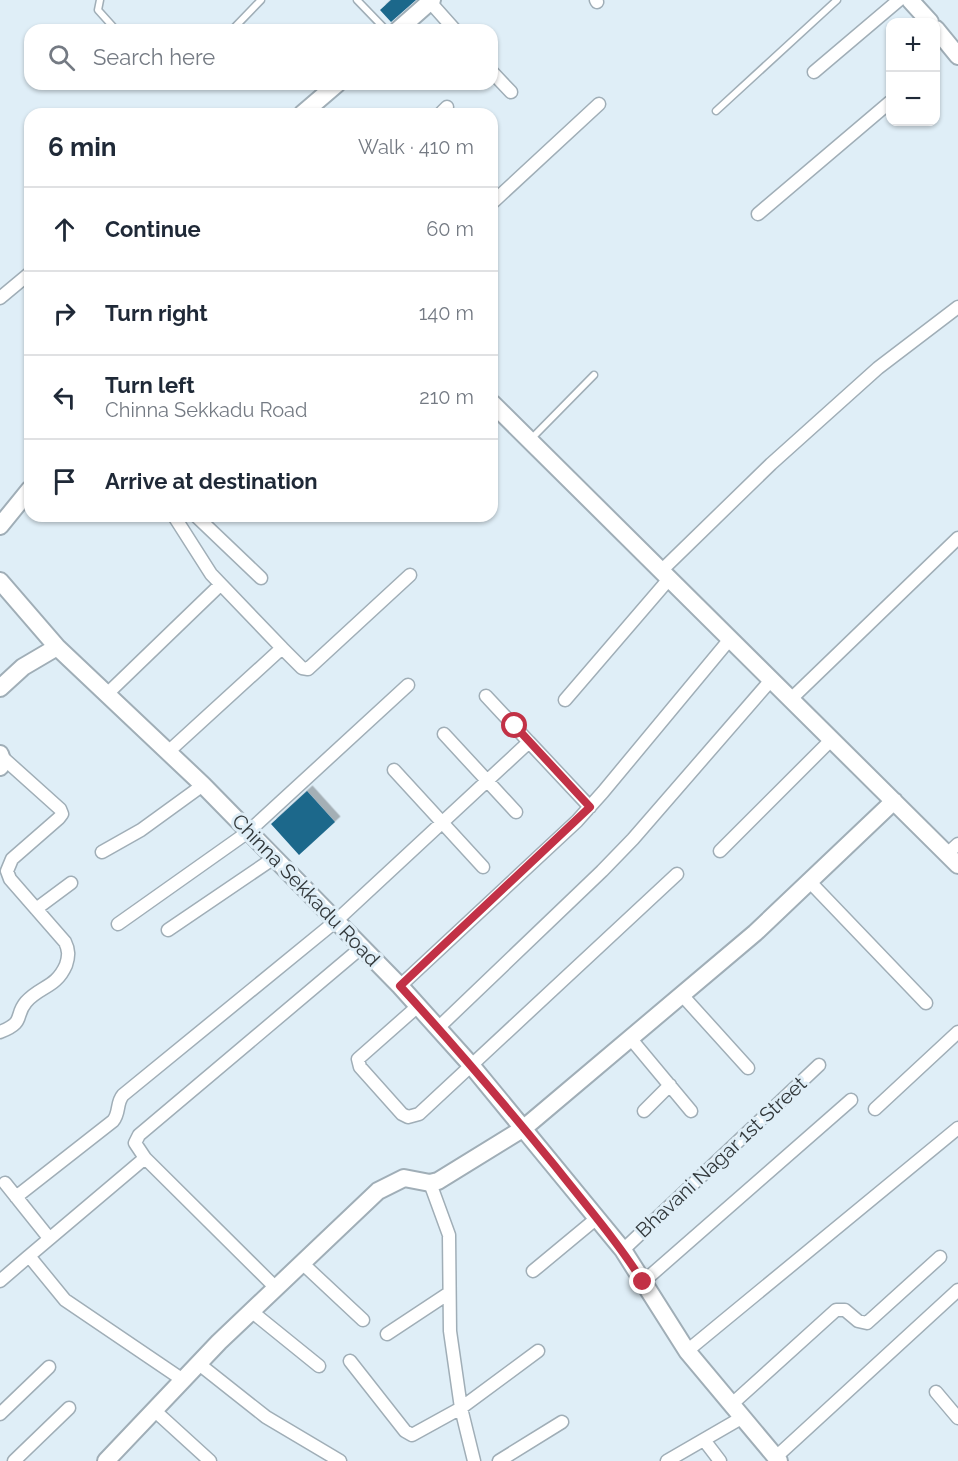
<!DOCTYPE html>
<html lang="en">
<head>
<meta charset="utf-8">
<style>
	:root { --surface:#fff; --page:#f6f6f7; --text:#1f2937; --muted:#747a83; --line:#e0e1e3 }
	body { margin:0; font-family:Raleway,sans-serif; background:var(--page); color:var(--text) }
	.controls { position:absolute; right:18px; top:18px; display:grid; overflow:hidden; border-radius:12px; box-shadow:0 2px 4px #0004 }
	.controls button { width:54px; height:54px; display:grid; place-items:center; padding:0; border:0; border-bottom:2px solid var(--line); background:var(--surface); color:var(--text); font:30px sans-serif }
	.stop { position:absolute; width:18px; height:18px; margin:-14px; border:4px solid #c23146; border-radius:50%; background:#fff }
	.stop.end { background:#c23146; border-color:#fff; box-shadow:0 2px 6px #0008 }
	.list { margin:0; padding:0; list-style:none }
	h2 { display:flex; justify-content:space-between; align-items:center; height:78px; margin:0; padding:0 24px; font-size:26px }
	h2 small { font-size:20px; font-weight:400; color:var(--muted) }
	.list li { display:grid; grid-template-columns:39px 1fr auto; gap:18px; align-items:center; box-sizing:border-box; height:84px; padding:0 24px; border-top:2px solid var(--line) }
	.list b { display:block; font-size:22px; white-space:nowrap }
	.list p { margin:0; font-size:20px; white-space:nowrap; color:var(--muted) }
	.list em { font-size:20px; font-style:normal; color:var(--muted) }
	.icon { flex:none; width:33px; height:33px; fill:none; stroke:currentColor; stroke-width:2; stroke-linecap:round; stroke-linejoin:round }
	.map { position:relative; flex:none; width:958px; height:1461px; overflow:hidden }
	.search { position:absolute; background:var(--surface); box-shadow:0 2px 4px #0004; left:24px; top:24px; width:474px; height:66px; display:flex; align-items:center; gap:15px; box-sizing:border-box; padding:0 21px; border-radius:18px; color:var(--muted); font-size:22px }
	.panel { position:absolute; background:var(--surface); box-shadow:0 2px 4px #0004; left:24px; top:108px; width:474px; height:414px; border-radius:18px }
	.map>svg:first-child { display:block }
	.building { fill:#1d678b; filter:url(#shadow) }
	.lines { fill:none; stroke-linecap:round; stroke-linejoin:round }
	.lane-casing { stroke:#a0aeb7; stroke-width:9 }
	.street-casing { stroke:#a0aeb7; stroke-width:15 }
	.secondary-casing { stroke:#a0aeb7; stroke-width:20 }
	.lane { stroke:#fff; stroke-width:6 }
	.street { stroke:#fff; stroke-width:12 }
	.secondary { stroke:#fff; stroke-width:16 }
	.route { stroke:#c23146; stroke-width:8 }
	.labels { text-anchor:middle; stroke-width:6; stroke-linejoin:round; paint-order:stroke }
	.street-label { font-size:20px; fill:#32383b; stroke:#dfeef7 }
</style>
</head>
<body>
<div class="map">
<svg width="958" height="1461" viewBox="0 0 958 1461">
	<defs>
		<filter id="shadow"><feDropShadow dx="5.5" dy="-5.5" stdDeviation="0" flood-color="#0004"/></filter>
	</defs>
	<rect width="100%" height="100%" fill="#dfeef7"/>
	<path class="building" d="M391,0H416L391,22L380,10Z
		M307,791L335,822L299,855L271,824Z"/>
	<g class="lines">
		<defs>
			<path id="lane" d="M100,0L98,10L116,30
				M357,0L386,30
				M232,30L261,0
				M716,111L837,0
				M532,438L594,375"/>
			<path id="street" d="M596,0L597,2
				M430,2L455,30
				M492,72L511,92
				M814,72L899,0
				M440,114L447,107
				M492,203L599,104
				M758,214L890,102
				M0,298L30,273
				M196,516L261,578
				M661,571L771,464L878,368L958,307
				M282,648L302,668L308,669L410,575
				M107,694L220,585
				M791,699L958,538
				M565,700L669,579
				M444,734L516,812
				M529,742L590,807
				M168,752L282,648L211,574L174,516
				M394,770L483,867
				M720,851L832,739
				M102,852L141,830L203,785
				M947,854L958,844
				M810,882L926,1003
				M36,909L71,883
				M118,924L248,832L408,685
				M168,930L274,858
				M400,986L577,821L603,792L730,639
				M682,995L748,1068
				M418,1006L358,1059L360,1067L402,1114L408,1117L419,1114L677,874
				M438,1028L602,871L633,839L771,680
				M0,1032C26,1022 14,1016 26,1002C40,986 56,988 66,965C69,956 69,950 65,942L10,879L7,871L12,859L59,818L62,814L60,809L1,756
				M631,1039L691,1111
				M875,1109L958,1032
				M644,1111L670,1085
				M145,1158L276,1288
				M5,1183L49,1238
				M430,1183L449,1235L450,1331L461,1408L474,1461
				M16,1197L113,1121C120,1113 116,1103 123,1095L336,921L529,742L486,696
				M623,1250L819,1065
				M302,1263L363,1320
				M533,1271L597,1218
				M0,1281L29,1256
				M643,1282L851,1100
				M251,1311L319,1366
				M387,1334L449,1293
				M687,1351L958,1128
				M350,1361L405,1431L412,1435L461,1408L538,1351
				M199,1364L266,1417L340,1461
				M183,1380L65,1300L29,1256L145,1158L135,1143L139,1135L362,947
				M936,1392L958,1418
				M732,1404L836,1310H845L858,1321L867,1323L940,1257
				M154,1410L210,1461
				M0,1414L49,1367
				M704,1440L720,1461
				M776,1457L958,1290
				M14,1461L69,1408
				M499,1461L562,1422
				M667,1461L743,1417"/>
			<path id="secondary" d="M910,0L930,22
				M936,29L958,56
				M398,30L432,0
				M302,114L337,84
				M492,403L958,865
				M0,526L30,489
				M0,581L57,647
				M0,688L23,667L57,647L203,785L400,986L471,1065L623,1250L687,1351L779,1461
				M0,754L3,763L0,767
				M106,1461L219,1342L378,1191L404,1178L430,1183L438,1181L524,1128L755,933L894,801"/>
		</defs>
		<use href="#lane" class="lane-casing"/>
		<use href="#street" class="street-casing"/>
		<use href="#secondary" class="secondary-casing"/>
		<use href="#lane" class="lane"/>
		<use href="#street" class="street"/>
		<use href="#secondary" class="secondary"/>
	</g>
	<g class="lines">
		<path class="route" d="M515,726L590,807L400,986C454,1045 505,1105 555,1166C585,1204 617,1241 643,1282"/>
	</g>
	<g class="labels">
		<g class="street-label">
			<text transform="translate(306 890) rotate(46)" y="7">Chinna Sekkadu Road</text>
			<text transform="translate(721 1157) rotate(-43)" y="7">Bhavani Nagar 1st Street</text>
		</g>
	</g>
</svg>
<div class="controls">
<button>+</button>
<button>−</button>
</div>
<div class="stop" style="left:515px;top:726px"></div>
<div class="stop end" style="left:643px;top:1282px"></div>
<div class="search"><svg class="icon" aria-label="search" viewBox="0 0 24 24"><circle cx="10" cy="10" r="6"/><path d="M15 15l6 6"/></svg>Search here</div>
<section class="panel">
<h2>6 min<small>Walk · 410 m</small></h2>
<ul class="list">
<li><svg class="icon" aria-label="ahead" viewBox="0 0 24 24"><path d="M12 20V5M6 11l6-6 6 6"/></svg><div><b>Continue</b></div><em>60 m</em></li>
<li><svg class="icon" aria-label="right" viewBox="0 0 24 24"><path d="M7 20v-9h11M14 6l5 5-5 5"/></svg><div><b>Turn right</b></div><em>140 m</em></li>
<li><svg class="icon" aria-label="left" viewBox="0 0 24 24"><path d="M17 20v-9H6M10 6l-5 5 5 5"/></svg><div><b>Turn left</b><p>Chinna Sekkadu Road</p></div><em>210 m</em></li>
<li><svg class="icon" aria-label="arrive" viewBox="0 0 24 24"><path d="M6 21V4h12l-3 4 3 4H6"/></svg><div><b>Arrive at destination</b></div></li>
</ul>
</section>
</div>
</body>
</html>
